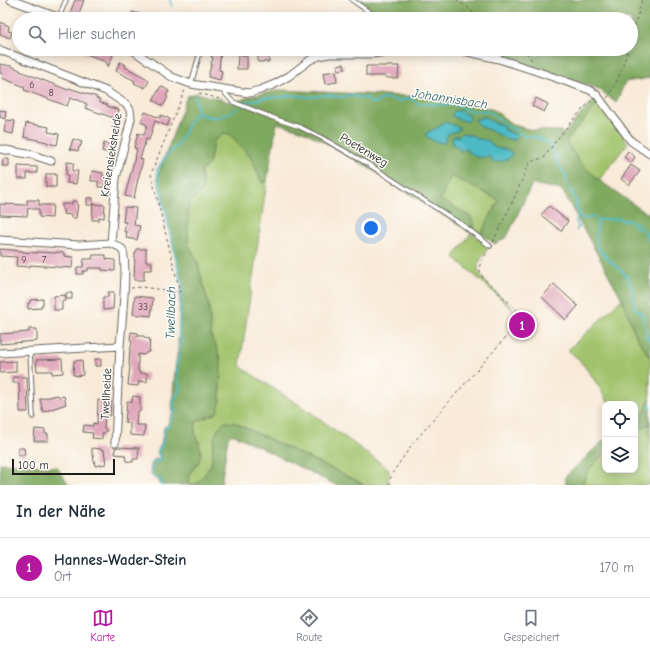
<!DOCTYPE html>
<html lang="de">
<head>
<meta charset="utf-8">
<style>
	:root { --surface:#fff; --page:#f6f6f7; --text:#1f2937; --muted:#747a83; --line:#e0e1e3; --accent:#b5179e }
	body { margin:0; font-family:"Comic Neue",sans-serif; background:var(--page); color:var(--text) }
	.controls { position:absolute; right:12px; bottom:12px; display:grid; overflow:hidden; border-radius:8px; box-shadow:0 2px 10px #0003 }
	.controls button { width:36px; height:36px; display:grid; place-items:center; padding:0; border:0; border-bottom:1px solid var(--line); background:var(--surface); color:var(--text); font:20px sans-serif }
	.scale { position:absolute; left:12px; bottom:10px; width:103px; box-sizing:border-box; padding-left:4px; border:2px solid #1c1c1c; border-top:0; font-size:11px; line-height:14px; white-space:nowrap; color:#1c1c1c; -webkit-text-stroke:3px #fdfcf7; paint-order:stroke }
	.you { position:absolute; left:371px; top:228px; width:14px; height:14px; margin:-10px; border:3px solid #fff; border-radius:50%; background:#1a73e8; box-shadow:0 0 0 6px #1a73e833 }
	.badge { display:grid; place-items:center; width:26px; height:26px; border-radius:50%; background:var(--accent); color:#fff; font-size:13px; font-weight:700 }
	.pin { position:absolute; translate:-50% -50%; border:2px solid #fff; box-shadow:0 1px 4px #0006 }
	.list { margin:0; padding:0; list-style:none }
	h2 { display:flex; justify-content:space-between; align-items:center; height:52px; margin:0; padding:0 16px; font-size:17px }
	h2 small { font-size:13px; font-weight:400; color:var(--muted) }
	.list li { display:grid; grid-template-columns:26px 1fr auto; gap:12px; align-items:center; box-sizing:border-box; height:60px; padding:0 16px; border-top:1px solid var(--line) }
	.list b { display:block; font-size:15px; white-space:nowrap }
	.list p { margin:0; font-size:13px; white-space:nowrap; color:var(--muted) }
	.list em { font-size:13px; font-style:normal; color:var(--muted) }
	.icon { flex:none; width:22px; height:22px; fill:none; stroke:currentColor; stroke-width:2; stroke-linecap:round; stroke-linejoin:round }
	.map { position:relative; flex:none; width:650px; height:485px; overflow:hidden }
	.search { position:absolute; background:var(--surface); box-shadow:0 2px 10px #0003; left:12px; right:12px; top:12px; height:44px; display:flex; align-items:center; gap:10px; box-sizing:border-box; padding:0 14px; border-radius:22px; color:var(--muted); font-size:15px }
	.sheet { height:112px; background:var(--surface) }
	nav { display:flex; justify-content:space-around; align-items:center; box-sizing:border-box; height:56px; border-top:1px solid var(--line); background:var(--surface); font-size:11px; color:var(--muted) }
	nav a { display:grid; justify-items:center; gap:2px }
	nav .on { color:var(--accent) }
	.map>svg:first-child { display:block }
	.green { fill:#a1c36c; stroke:#5e7044 }
	.forest { fill:#80a960; stroke:#4e623e }
	.water { fill:#4cbac5; stroke:#346b70 }
	.lines { fill:none; stroke-linecap:round; stroke-linejoin:round }
	.stream { stroke:#4cbac5; stroke-width:2 }
	.building { fill:#e0a7bb }
	.lane-casing { stroke:#69645d; stroke-width:5.5 }
	.street-casing { stroke:#69645d; stroke-width:9 }
	.path { stroke:#69645d; stroke-width:1; stroke-dasharray:3 3; stroke-linecap:butt }
	.lane { stroke:#fff; stroke-width:3.5 }
	.street { stroke:#fff; stroke-width:7 }
	.labels { text-anchor:middle; stroke-width:3; stroke-linejoin:round; paint-order:stroke }
	.number-label { font-size:10px; fill:#4d3f44 }
	.street-label { font-size:12px; fill:#1c1c1c; stroke:#fdfcf7 }
	.water-label { font-size:13px; font-style:italic; fill:#326368; stroke:#fdfcf7 }
</style>
</head>
<body>
<div class="map">
<svg width="650" height="485" viewBox="0 0 650 485">
	<rect width="100%" height="100%" fill="#fdfcf7"/>
	<filter id="ink" filterUnits="userSpaceOnUse"><feTurbulence type="fractalNoise" baseFrequency=".025" numOctaves="2"/><feDisplacementMap in="SourceGraphic" scale="8" xChannelSelector="R" yChannelSelector="G"/><feConvolveMatrix kernelMatrix="1 2 1 2 8 2 1 2 1" color-interpolation-filters="sRGB"/></filter>
	<filter id="wash" filterUnits="userSpaceOnUse"><feTurbulence type="fractalNoise" baseFrequency=".012" numOctaves="4" result="noise"/><feDisplacementMap in="SourceGraphic" scale="16" xChannelSelector="R" yChannelSelector="G"/><feGaussianBlur stdDeviation="0.9" result="paint"/><feColorMatrix in="noise" values="0 0 0 0 0 0 0 0 0 0 0 0 0 0 0 0 0 1.4 0 .05"/><feComposite in="paint" operator="in"/></filter>
	<g filter="url(#wash)">
		<rect width="100%" height="100%" fill="#f8ead7"/>
		<path class="green" d="M598,103L628,143L599,180L580,163L565,141Z
			M224,133L230,134L251,158L262,183L267,181L240,365L244,369L310,412L389,469L388,485H364L361,483L236,423L225,422L214,439L211,465L204,475L197,484L193,485L189,484L188,479L189,474L199,462V442L195,434L196,422L221,362L216,346L211,337L209,306L197,261L188,243V207L192,199L199,195L203,191L201,172L209,163L214,141Z
			M451,176L499,200L481,234L473,228V224L440,199Z
			M471,233L489,246L478,264V271L483,279L519,315L454,257Z
			M622,299L637,338L650,357V398L645,413L635,417V404H609C597,384 586,364 568,350Z
			M650,424V485H582L588,471L605,452V470H635V431Z"/>
		<path class="forest" d="M356,0H650V78L625,82L616,103L599,89L505,58L465,49H631V19H388L372,11Z
			M281,90L405,96L450,97L494,110L513,125L532,130L561,131L563,135L587,107L596,100L598,103L566,141L580,163L599,180L643,211L650,214V357L637,338L622,299L562,190L532,184L507,237L495,244L481,234L499,200L451,176L440,199L471,217C473,223 474,227 471,233L367,167L321,140L301,130L277,123L267,181L262,183L251,158L230,134L224,133L214,141L209,164L201,172L203,191L199,195L192,199L188,208V243L197,261L209,306L211,337L216,346L221,362L220,404L217,413L196,422L195,434L199,442L201,454L199,462L189,474L188,479L189,484L193,485L197,484L204,475L211,465L214,439L218,428L225,422L236,423L361,483L364,485H336L235,435H231L228,438L221,485H160V482C158,480 154,478 152,476C149,473 151,466 152,462L155,459H160L157,452L161,444L164,427L167,426L173,411L172,406L175,369L178,349L180,292L182,286L159,185L157,178L187,96L197,93L233,103L251,96Z
			M650,398V424L635,431V417L645,412Z
			M605,439V452L588,471L582,485H566L565,477Z
			M0,463L57,467L69,485H0Z"/>
		<path class="water" d="M455,111H461L464,114L469,115V120L468,122L458,119L452,116V113Z
			M483,116L495,123L502,125L504,129L516,135L517,137L515,139L513,140L508,139L480,126L475,121V119H479Z
			M445,122L459,127V130L448,134L444,143C438,143 431,140 426,136V133L439,127L441,124Z
			M463,133L467,135H472L476,139H482L489,141L495,148C502,149 506,148 512,153V155C508,161 500,162 493,162L490,157H476L465,149L460,151L458,147L453,145L452,139L454,136H459L461,134Z"/>
		<g class="lines">
			<path class="stream" d="M170,0L172,6
				M194,96L197,104V113
				M244,103L263,98L281,97L294,95L299,96L314,97L325,95L341,97L350,95C356,98 362,98 368,98L370,103H375L385,98L399,101L410,98L414,100L418,104L458,105L464,109L473,111H488L510,128L516,130L523,136L535,137L543,140L553,148L556,162L564,172L569,187L576,201L579,217L586,219L591,216L598,220L609,219L613,220L618,218L621,219L622,221L626,220L633,223L635,227L643,229L650,242
				M197,113C214,120 222,118 238,108
				M598,221C597,228 595,236 597,244C599,254 620,269 628,277V282L631,285L635,304L634,306V307L642,314L643,321L646,325C645,329 647,332 646,336L650,341
				M634,224L636,223L641,224
				M576,230L579,227L576,221L578,215
				M650,405V409
				M161,485L162,481C150,474 151,476 153,463L155,461H160L161,459L158,451L159,449L162,445L165,428L169,426L175,411L173,405L174,399L181,388C176,380 178,381 177,372C176,365 177,361 180,354L178,350L181,340L179,336L182,293V286L158,178L157,170L166,156L176,147L184,133L189,122L197,113"/>
		</g>
		<g id="blocks">
			<path class="building" d="M75,0H84L78,16L70,13Z
				M132,12L140,14L139,19H130Z
				M99,13L112,19H96Z
				M0,22L9,26L8,31L12,32L10,38L0,34Z
				M75,49H96L113,55L108,67L106,62Z
				M212,49L221,50L219,70L222,71L220,80L208,77L213,57H211Z
				M258,53L269,54V62H258Z
				M238,55L247,56V69H237Z
				M120,62L126,65L125,67L146,78V79L149,81L145,88L134,83L135,81L116,71Z
				M0,64L11,66L20,70V71L68,90L69,88L97,97L96,98L100,100L99,102L108,105L107,106L119,110L116,121L111,117L85,108L87,104L76,99L75,100L70,98L67,106L24,90L25,87L2,78L3,74L0,73Z
				M344,64L345,69L338,70L337,65Z
				M366,66H399L398,78H386V76H366Z
				M336,71L337,82L325,84L323,73Z
				M161,86L169,91L166,96L168,97L163,106L153,100Z
				M536,98L548,104L544,112L532,106Z
				M0,110L6,111L5,119L0,117Z
				M145,112L160,118L161,115L170,119L167,126L155,121L149,140L146,139L140,159L143,160L137,183L134,198L125,196L137,149L134,148L138,133L144,135L147,125L141,122Z
				M6,120L15,121L13,134L4,132Z
				M26,123L49,127L48,132L59,134L57,145L47,143V142L24,137Z
				M73,139L82,142L80,147H79L78,151L70,149Z
				M104,143L111,145L109,153L102,151Z
				M628,151L635,157L631,163L624,157Z
				M3,159H9V166H2Z
				M67,162L74,163L72,171H78L76,184L67,183L68,175H66Z
				M631,165L640,171L629,185L621,179Z
				M18,166L37,167V173H27V179H18Z
				M92,171L103,173V177H106L104,187H98V181H91Z
				M46,174H56V187H46Z
				M87,198H93V205H87Z
				M27,200H39V205H53L52,218L39,217V209H33L28,208L27,216L0,215V204L27,205Z
				M72,201H77V204H78L76,218H71V215L63,214L64,210H62V204H72Z
				M93,204L105,205L104,218L99,217V220H92Z
				M549,206L568,221L561,231L541,215Z
				M125,207L136,208L134,225L140,226L137,240L126,238L127,232H124L126,222H123Z
				M0,249L23,251V252L37,253V252L56,253V252L64,253V256L73,257L72,268L30,265V267L16,266L17,257L0,256Z
				M136,249H146V262H152V270H144V280H134L135,253H136Z
				M93,255H106V259L115,260V271L102,270V268H88V271H83V274H77V267H83L84,259H92Z
				M554,284L578,306L566,320L542,297Z
				M108,292H114L113,309L103,310V297H108Z
				M66,293H72V299H66Z
				M65,295V301H62V310H54V296Z
				M135,296L153,298L151,316L133,314Z
				M43,299V305H41V308L28,309V303H30V300Z
				M29,329H37V341L0,344V334L29,332Z
				M131,332L138,333L137,336H144L145,338L150,339L149,352H147L144,355L138,354V371H139V373H147V382L139,381L138,386L128,385L130,366L129,365L130,349L131,347L132,343L130,339Z
				M62,359L63,373L52,374V371H37L36,360Z
				M95,359H101V366H95Z
				M82,360L83,375L76,376V375H73L74,361Z
				M16,361V372L0,373V362Z
				M13,377H27L28,412H20L19,383H13Z
				M102,394L110,395L109,401H111L110,416L105,415L104,428L107,431L102,434V439L92,438L93,433L83,432L84,425L93,426V423L97,424L98,400L102,401Z
				M58,395L59,397L64,396L66,404L43,412L40,399Z
				M133,396L140,397V412H137L136,425H145L144,436L130,435V423L125,422L127,401L132,402Z
				M35,429L45,430V434H48V441H34Z
				M117,447L139,448L138,459H133V462L126,461L125,455L115,454V448Z
				M18,448H24L25,455H18Z
				M92,448L101,449V450H104L106,464L95,466L93,455H92Z"/>
		</g>
	</g>
	<g filter="url(#ink)">
		<use href="#blocks" fill-opacity="0" stroke="#69645d" stroke-width="1"/>
		<g class="lines">
			<defs>
				<path id="lane" d="M352,0L372,14L381,19
					M59,17L66,0
					M191,84L201,49
					M222,90L233,102L279,120L300,127L322,138L368,164L464,226L490,246
					M30,351L33,417"/>
				<path id="street" d="M11,0L63,19
					M131,49L172,77L191,84L249,93L260,90L275,84L289,76L310,60L319,56L329,54H372L407,49
					M455,49L499,59L536,71L590,90L597,95L631,141L650,154
					M0,50L106,91L127,105L130,110L131,119L116,178L111,243C114,245 119,246 122,249C129,258 121,331 120,346L0,353
					M0,149L33,155L51,161
					M0,240L79,245L111,243
					M115,443L120,346"/>
			</defs>
			<use href="#lane" class="lane-casing"/>
			<use href="#street" class="street-casing"/>
			<path class="path" d="M457,0L482,19
				M631,38L642,0
				M522,49L527,53L533,62
				M199,93L223,100
				M607,98C618,83 623,66 628,49
				M493,242L511,205L529,164L535,160L544,158C558,137 574,117 592,100
				M131,288L141,287L180,292L151,174L184,92L185,90
				M390,485V479L393,472L413,443L519,322L521,317L519,312L483,278C476,265 481,263 487,252"/>
			<use href="#lane" class="lane"/>
			<use href="#street" class="street"/>
		</g>
	</g>
	<g class="labels">
		<g class="number-label">
			<text x="32" y="88">6</text>
			<text x="51" y="96">8</text>
			<text x="24" y="263">9</text>
			<text x="44" y="263">7</text>
			<text x="143" y="310">33</text>
		</g>
		<g class="street-label">
			<text transform="translate(364 150) rotate(31)" y="4">Poetenweg</text>
			<text transform="translate(111 155) rotate(-81)" y="4">Kreiensieksheide</text>
			<text transform="translate(106 394) rotate(-87)" y="4">Twellheide</text>
		</g>
		<g class="water-label">
			<text transform="translate(450 98) rotate(9)" y="5">Johannisbach</text>
			<text transform="translate(170 313) rotate(-89)" y="5">Twellbach</text>
		</g>
	</g>
</svg>
<div class="controls">
<button><svg class="icon" aria-label="locate" viewBox="0 0 24 24"><circle cx="12" cy="12" r="6"/><path d="M12 2v4M12 18v4M2 12h4M18 12h4"/></svg></button>
<button><svg class="icon" aria-label="layers" viewBox="0 0 24 24"><path d="M12 4l9 5-9 5-9-5zM3 14l9 5 9-5"/></svg></button>
</div>
<div class="scale">100 m</div>
<div class="you"></div>
<div class="pin badge" style="left:522px;top:325px">1</div>
<div class="search"><svg class="icon" aria-label="search" viewBox="0 0 24 24"><circle cx="10" cy="10" r="6"/><path d="M15 15l6 6"/></svg>Hier suchen</div>
</div>
<section class="sheet">
<h2>In der Nähe<small></small></h2>
<ul class="list">
<li><span class="badge">1</span><div><b>Hannes-Wader-Stein</b><p>Ort</p></div><em>170 m</em></li>
</ul>
</section>
<nav>
<a class="on"><svg class="icon" aria-label="map" viewBox="0 0 24 24"><path d="M3 6l6-2 6 2 6-2v14l-6 2-6-2-6 2zM9 4v14M15 6v14"/></svg>Karte</a>
<a><svg class="icon" aria-label="directions" viewBox="0 0 24 24"><path d="M12 3l9 9-9 9-9-9zM9 14v-3h6M13 9l2 2-2 2"/></svg>Route</a>
<a><svg class="icon" aria-label="saved" viewBox="0 0 24 24"><path d="M7 4h10v16l-5-4-5 4z"/></svg>Gespeichert</a>
</nav>
</body>
</html>
